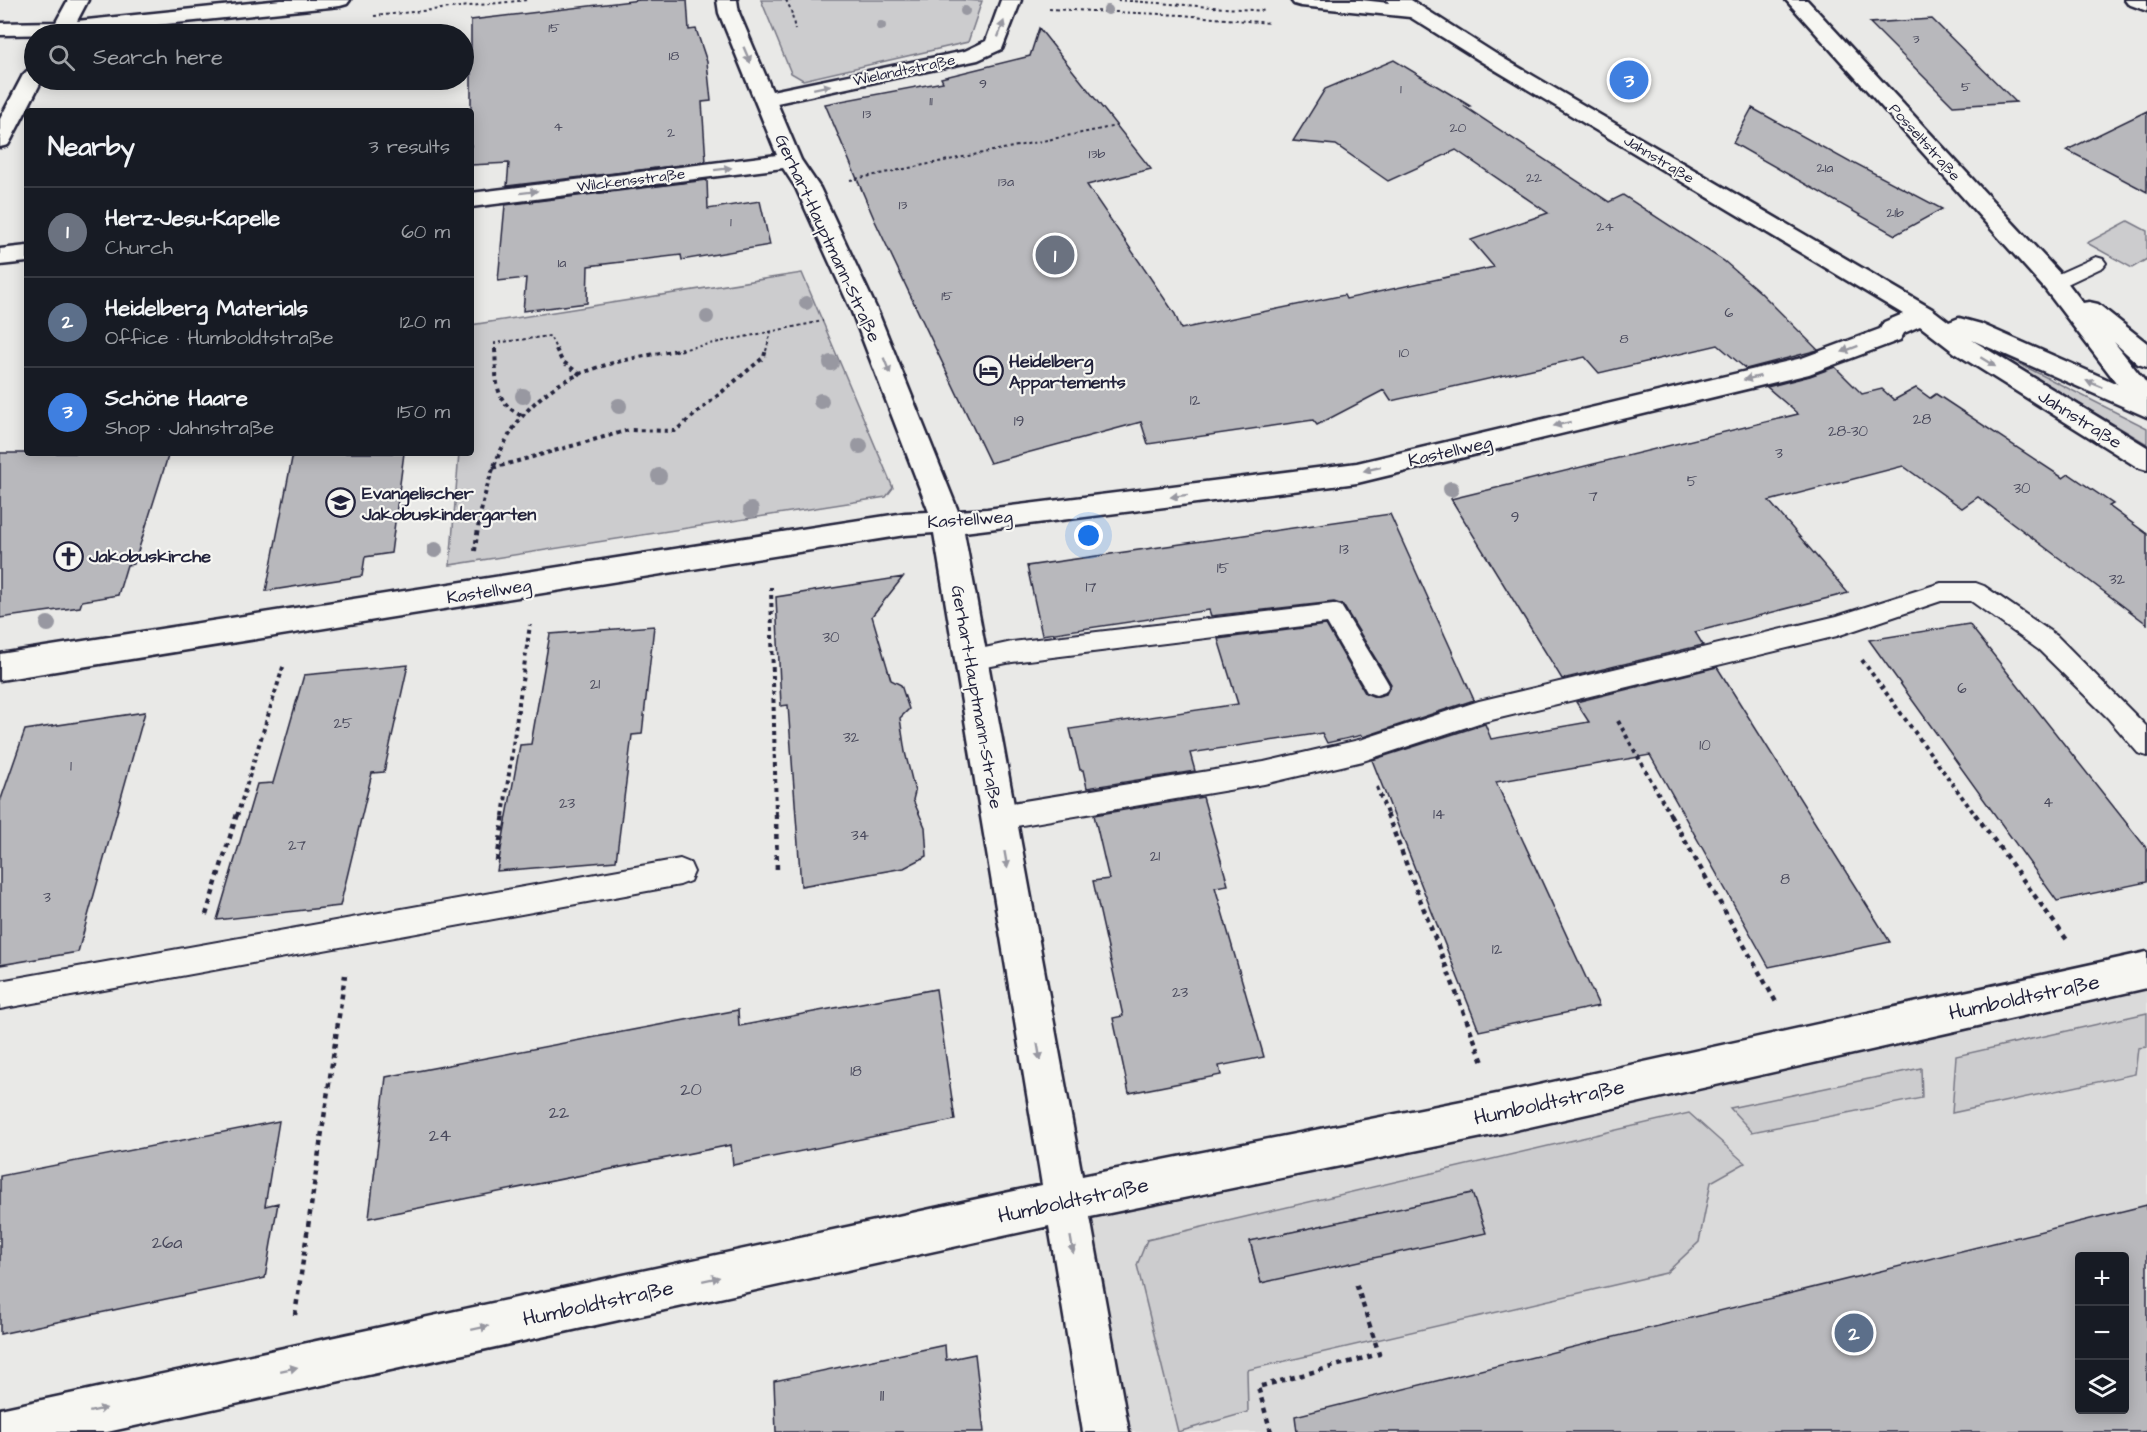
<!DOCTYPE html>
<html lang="en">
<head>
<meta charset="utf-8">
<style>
	:root { --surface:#171b24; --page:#20242c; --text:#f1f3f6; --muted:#9ea1a6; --line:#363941; --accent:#0b8043 }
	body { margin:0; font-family:"Architects Daughter",sans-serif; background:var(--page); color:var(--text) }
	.controls { position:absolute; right:18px; bottom:18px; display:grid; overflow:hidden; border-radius:6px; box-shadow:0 3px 15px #0003 }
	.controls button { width:54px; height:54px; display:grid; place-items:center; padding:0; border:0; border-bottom:2px solid var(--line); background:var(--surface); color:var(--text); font:30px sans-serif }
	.you { position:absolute; left:1089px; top:536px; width:21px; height:21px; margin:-15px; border:4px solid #fff; border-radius:50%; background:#1a73e8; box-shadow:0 0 0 9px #1a73e833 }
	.badge { display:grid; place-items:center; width:39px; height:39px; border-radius:50%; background:var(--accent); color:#fff; font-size:20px; font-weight:700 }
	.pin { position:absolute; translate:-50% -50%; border:3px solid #fff; box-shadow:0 2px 6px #0006 }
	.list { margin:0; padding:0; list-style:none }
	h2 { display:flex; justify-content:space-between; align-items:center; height:78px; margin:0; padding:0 24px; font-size:26px }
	h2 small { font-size:20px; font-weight:400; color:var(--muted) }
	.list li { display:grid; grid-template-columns:39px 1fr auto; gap:18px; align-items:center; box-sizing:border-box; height:90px; padding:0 24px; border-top:2px solid var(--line) }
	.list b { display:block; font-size:22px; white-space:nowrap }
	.list p { margin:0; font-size:20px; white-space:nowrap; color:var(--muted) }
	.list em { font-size:20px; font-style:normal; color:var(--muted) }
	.icon { flex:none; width:33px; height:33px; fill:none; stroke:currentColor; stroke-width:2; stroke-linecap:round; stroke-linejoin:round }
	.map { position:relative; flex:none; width:2147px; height:1432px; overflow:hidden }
	.search { position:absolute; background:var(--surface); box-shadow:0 3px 15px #0003; left:24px; top:24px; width:450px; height:66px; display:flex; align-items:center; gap:15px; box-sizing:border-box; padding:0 21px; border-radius:33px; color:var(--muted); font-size:22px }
	.panel { position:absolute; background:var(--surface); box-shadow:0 3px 15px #0003; left:24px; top:108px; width:450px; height:348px; border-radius:6px }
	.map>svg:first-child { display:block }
	.built { fill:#dadada; fill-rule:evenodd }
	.green { fill:#ccccce; stroke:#777784; stroke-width:1.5; fill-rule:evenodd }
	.building { fill:#b8b8bc; stroke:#22223b; stroke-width:1.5; fill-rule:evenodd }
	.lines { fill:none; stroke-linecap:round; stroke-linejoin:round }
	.service-casing { stroke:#22223b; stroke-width:4 }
	.minor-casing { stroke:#22223b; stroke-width:5 }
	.tertiary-casing { stroke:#22223b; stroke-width:5 }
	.path-far2 { stroke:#22223b; stroke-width:2; stroke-dasharray:3 3; stroke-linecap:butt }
	.path-far1 { stroke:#22223b; stroke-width:4; stroke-dasharray:4 4; stroke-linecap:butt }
	.path { stroke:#22223b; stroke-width:4.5; stroke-dasharray:5 5; stroke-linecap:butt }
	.service { fill:#f6f6f2; fill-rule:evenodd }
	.minor { fill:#f6f6f2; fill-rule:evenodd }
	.tertiary { fill:#f6f6f2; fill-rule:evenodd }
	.tree { fill:#9898a1 }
	.oneway { fill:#9797a0 }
	.labels { text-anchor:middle; stroke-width:4.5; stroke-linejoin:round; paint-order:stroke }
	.far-number-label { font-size:14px; fill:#48485b }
	.far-street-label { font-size:15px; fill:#22223b; stroke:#f6f6f2 }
	.number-label { font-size:15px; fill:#48485b }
	.street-label { font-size:18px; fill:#22223b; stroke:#f6f6f2 }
	.poi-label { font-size:18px; font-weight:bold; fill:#22223b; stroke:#f6f6f2; text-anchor:start }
	.near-number-label { font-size:18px; fill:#48485b }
	.near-street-label { font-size:21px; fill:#22223b; stroke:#f6f6f2 }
</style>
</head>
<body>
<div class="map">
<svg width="2147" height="1432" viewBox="0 0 2147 1432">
	<rect width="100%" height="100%" fill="#e9e9e7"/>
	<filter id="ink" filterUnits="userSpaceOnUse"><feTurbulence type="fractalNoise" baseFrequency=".0167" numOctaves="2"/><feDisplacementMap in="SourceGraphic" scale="12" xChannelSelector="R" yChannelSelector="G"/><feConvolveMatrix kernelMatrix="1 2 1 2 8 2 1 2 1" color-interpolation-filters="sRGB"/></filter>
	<g filter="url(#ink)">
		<path class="built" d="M2147,957V1432H1127L1078,1199ZM2080,1256H2124V1410H2080Z"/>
		<path class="green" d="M761,0H960L982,1L968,42L803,80L791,73Z
			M2128,221L2147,231V259L2132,268L2087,243Z
			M802,273L893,488L886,497L450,565L459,453H471V325Z
			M1968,338L2147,428V444Z
			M2147,1013V1047L2138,1048L2135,1074L1952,1113L1956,1056Z
			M1921,1068L1922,1098L1752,1132L1730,1108Z
			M1689,1113L1745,1163L1711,1182L1699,1242L1666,1273L1247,1370L1248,1412L1178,1432L1137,1265L1147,1240ZM1471,1193L1485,1232L1261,1282L1250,1241Z"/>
		<path class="building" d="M640,0H687L689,30L696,29L707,62L711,101L702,102L706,162L507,186L509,163L471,165V20Z
			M1932,19L2016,102L1953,106L1870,23Z
			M1039,28L1151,169L1087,185L1175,314L1181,329L1344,295L1346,299L1494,267L1471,240L1548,213L1456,150L1388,181L1336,145L1293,141L1325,89L1394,60L1470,106L1465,107L1609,202L1623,195L1724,261L1760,292L1818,350L1746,369L1718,345L1599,373L1585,357L1391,401L1384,390L1317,425L1313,420L1148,444L1141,422L990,463L875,221L825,104L943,82L941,78L1030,56Z
			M1752,108L1851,163L1853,162L1942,209L1895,235L1733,143Z
			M2147,111V192L2067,150Z
			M707,180L708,209L760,201L770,245L682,260L681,255L588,266L587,303L523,311L526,278L498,281L505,205Z
			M1835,367L1862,394L1882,389L1894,400L1916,388L1930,398L1936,394L2063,478L2069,474L2113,504L2109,506L2147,534V624L1978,497L1962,508L1903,466L1769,501L1848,593L1695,632L1703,645L1562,679L1451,499L1798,414L1767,387L1810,376Z
			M0,453H169L134,564L127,565L118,595L82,601L80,607L0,618Z
			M293,453H404L391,553L365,557L362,576L266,591Z
			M1390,514L1474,700L1363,737L1362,735L1327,743L1322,733L1190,753L1195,771L1087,788L1083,770H1080L1070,729L1238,704L1218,639L1326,625L1365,693L1375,697L1386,694L1391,684L1343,605L1334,602L1211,616L1209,610L1042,635L1027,566Z
			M903,577L872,616L891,680L901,685L909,709L900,718L905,752L915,792L913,800L925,827L927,856L904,868L801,886L788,705L781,706L776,597Z
			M1969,624L2147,849V882L2057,901L1869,640Z
			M654,626L642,734L632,735L616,861L497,871L520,745L531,744L550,634Z
			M408,665L384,772L372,773L340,906L217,920L257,784L273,783L304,675Z
			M1717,667L1890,942L1769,967L1650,755L1496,782L1599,1006L1479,1031L1372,760L1485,724L1491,739L1589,722L1576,702Z
			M145,712L78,952L0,965V802L25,730Z
			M1203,797L1228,885L1215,887L1264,1057L1219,1066L1221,1075L1129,1093L1113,1018L1123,1016L1093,881L1109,879L1094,815Z
			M936,989L955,1120L733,1165L731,1145L369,1218L386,1077L738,1010L739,1026Z
			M279,1121L265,1206L278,1203L265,1278L0,1334V1176Z
			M1472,1193L1486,1233L1261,1283L1250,1241Z
			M2147,1205V1432H1297L1295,1416ZM2079,1257H2124V1410H2079Z
			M945,1345L946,1360L975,1354L984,1432H776L774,1381Z"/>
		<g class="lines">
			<defs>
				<path id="service" d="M2096,257L2103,259L2106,263L2103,267L2061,287H2047L2044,283L2047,279Z
					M1941,583H1976L1984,586L2057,636L2147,727V756L2138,753L2108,718L2039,650L1971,601H1941L1837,636L1479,723L1363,761L1264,784L999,829L989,825L986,817L989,809L999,805L1264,762L1363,739L1479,701L1837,616Z
					M1333,604L1341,606L1385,678L1389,685L1385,692L1376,695L1367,692L1327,623L1012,662L971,670L962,667L959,660L962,653L1012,642Z
					M680,859L690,863L694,872L690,881L680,885L0,1009V981Z"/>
				<path id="minor" d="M68,0H88L77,21L281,0H350L347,4L340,6L69,34L0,35V23L56,22Z
					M717,0H737L739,13L772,91L965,51L986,41L1001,0H1021L1002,49L978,60L777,103L801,160L820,188L878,312L958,511L987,509L1357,463L1802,358L1880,329L1884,322L1903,314L1482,62L1410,17L1301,6L1294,4L1291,0H1361L1389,3L1387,0H1411L1496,54L1932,309L1949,322L1959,318L1981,324L2147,397V417L1972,340L2147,447V470L2137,467L1955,353L1920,326L1904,333L1900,340L1809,374L1357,483L964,532L1082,1176L1502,1093L2147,952V988L1502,1133L1090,1217L1129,1432H1083L1049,1226L107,1432H0V1409L1042,1185L934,533L905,535L0,680V654L905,513L929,512L852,312L796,188L783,168L471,207V193L777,155L719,13Z
					M2125,0H2147V11L2128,4Z
					M34,69V80H42L11,140L8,145L0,147V119L23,75L27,71Z
					M27,246V262L0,265V249Z"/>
				<path id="tertiary" d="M1786,0H1807L2063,277L2083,303L2089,302L2098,304L2147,343V367L2138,364L2114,342L2147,384V412L2137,410L2045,289Z"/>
			</defs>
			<use href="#service" class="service-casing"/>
			<use href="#minor" class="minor-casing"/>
			<use href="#tertiary" class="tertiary-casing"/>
			<path class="path-far2" d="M786,0L791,10L795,30
				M1117,0L1266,11
				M1049,9L1182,15L1269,23
				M374,16L527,0
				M850,180L1116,126
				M495,351V343L550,336L557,351
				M675,351L823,321
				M766,351L771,332"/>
			<path class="path-far1" d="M495,349C497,379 492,401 522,416
				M556,349L562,361L581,375
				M493,468L629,430L675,431L764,357L766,349
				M475,551C482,485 503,413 567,380C602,362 645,356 683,349
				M771,587L776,816
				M1862,660L1976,816
				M1618,721L1671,816
				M1377,787L1388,816
				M237,816L284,664
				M503,816L530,625"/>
			<path class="path" d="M776,814L777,874
				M1387,814L1484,1065
				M1670,814L1776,1002
				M1975,814L2067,940
				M497,861L504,814
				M206,915L237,814
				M295,1315L345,975
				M1271,1432L1258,1387L1379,1354L1355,1280"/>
			<use href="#service" class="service"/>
			<use href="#minor" class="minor"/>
			<use href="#tertiary" class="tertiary"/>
		</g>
		<g class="tree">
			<circle cx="1108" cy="10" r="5"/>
			<circle cx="965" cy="11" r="5"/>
			<circle cx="881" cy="26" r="5"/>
			<circle cx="806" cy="303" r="7"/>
			<circle cx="707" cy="317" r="7"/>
			<circle cx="831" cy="363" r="8"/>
			<circle cx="523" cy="396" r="8"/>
			<circle cx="821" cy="401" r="8"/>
			<circle cx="619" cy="406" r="8"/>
			<circle cx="860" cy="446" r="8"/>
			<circle cx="659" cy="476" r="8"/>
			<circle cx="1451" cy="489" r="8"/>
			<circle cx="751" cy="510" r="8"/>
			<circle cx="435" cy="550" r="8"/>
			<circle cx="48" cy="624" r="8"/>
		</g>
		<defs><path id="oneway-solid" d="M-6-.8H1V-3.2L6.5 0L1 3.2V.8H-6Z" transform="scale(1.5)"/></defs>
		<g class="oneway">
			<use href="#oneway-solid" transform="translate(1001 29) rotate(-70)"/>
			<use href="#oneway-solid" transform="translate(747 55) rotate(67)"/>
			<use href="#oneway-solid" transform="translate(822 87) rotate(-12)"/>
			<use href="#oneway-solid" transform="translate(723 169) rotate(-7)"/>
			<use href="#oneway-solid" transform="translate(529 192) rotate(-7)"/>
			<use href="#oneway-solid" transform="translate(1850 349) rotate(159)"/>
			<use href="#oneway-solid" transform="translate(1988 362) rotate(32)"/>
			<use href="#oneway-solid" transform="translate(887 366) rotate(68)"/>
			<use href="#oneway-solid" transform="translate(1752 378) rotate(167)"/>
			<use href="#oneway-solid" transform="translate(2094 384) rotate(-157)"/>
			<use href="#oneway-solid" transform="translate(1562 424) rotate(167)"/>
			<use href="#oneway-solid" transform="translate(1372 469) rotate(167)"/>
			<use href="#oneway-solid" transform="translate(1179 496) rotate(173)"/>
			<use href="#oneway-solid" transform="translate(1006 860) rotate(80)"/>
			<use href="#oneway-solid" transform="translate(1039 1052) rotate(80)"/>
			<use href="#oneway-solid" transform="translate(1072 1245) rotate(80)"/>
			<use href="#oneway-solid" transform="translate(711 1279) rotate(-12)"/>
			<use href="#oneway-solid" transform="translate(480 1328) rotate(-12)"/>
			<use href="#oneway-solid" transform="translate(289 1369) rotate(-12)"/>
			<use href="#oneway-solid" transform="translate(98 1410) rotate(-12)"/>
		</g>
	</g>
	<defs>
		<symbol id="hotel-ring" viewBox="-11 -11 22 22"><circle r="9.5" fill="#f6f6f2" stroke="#22223b" stroke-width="1.5"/><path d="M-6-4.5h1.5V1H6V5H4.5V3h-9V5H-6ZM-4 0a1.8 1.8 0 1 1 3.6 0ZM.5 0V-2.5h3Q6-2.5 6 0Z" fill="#22223b"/></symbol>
		<symbol id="school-ring" viewBox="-11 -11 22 22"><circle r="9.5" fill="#f6f6f2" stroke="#22223b" stroke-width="1.5"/><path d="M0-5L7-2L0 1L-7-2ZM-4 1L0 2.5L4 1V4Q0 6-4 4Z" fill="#22223b"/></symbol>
		<symbol id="church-ring" viewBox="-11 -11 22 22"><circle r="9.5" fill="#f6f6f2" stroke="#22223b" stroke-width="1.5"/><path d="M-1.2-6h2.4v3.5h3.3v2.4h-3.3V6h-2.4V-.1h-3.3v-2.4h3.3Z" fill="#22223b"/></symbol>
	</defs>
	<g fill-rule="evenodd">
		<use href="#hotel-ring" x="972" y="354" width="33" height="33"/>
		<use href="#school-ring" x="324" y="486" width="33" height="33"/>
		<use href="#church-ring" x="52" y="540" width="33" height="33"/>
	</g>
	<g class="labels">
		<g class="far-number-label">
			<text x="554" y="32">15</text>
			<text x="1916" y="43">3</text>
			<text x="674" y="60">18</text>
			<text x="983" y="88">9</text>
			<text x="1966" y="91">5</text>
			<text x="1401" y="93">1</text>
			<text x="931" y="105">11</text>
			<text x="867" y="118">13</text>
			<text x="558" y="131">4</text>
			<text x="1458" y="132">20</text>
			<text x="671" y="137">2</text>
			<text x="1097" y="158">13b</text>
			<text x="1825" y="172">21a</text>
			<text x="1534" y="182">22</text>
			<text x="1006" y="186">13a</text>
			<text x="903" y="209">13</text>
			<text x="1895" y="217">21b</text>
			<text x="731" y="226">1</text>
			<text x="1605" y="231">24</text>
			<text x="562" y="267">1a</text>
			<text x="947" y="300">15</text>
			<text x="1729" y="317">6</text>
			<text x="1624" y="343">8</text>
			<text x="1404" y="357">10</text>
		</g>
		<g class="far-street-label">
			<text transform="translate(904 70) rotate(-12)" y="5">Wielandtstraße</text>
			<text transform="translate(1925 142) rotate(48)" y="5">Posseltstraße</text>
			<text transform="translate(1659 159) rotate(31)" y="5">Jahnstraße</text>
			<text transform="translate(631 180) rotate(-7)" y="5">Wilckensstraße</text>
		</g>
		<g class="number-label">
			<text x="1195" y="405">12</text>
			<text x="1922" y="424">28</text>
			<text x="1019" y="426">19</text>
			<text x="1848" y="436">28-30</text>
			<text x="1779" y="458">3</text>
			<text x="1692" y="486">5</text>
			<text x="2022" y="493">30</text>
			<text x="1593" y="501">7</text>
			<text x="1515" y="522">9</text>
			<text x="1344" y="554">13</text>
			<text x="1223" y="573">15</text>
			<text x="2117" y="584">32</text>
			<text x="1091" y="592">17</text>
			<text x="831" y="642">30</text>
			<text x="595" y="689">21</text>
			<text x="1962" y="693">6</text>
			<text x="343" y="728">25</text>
			<text x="851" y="742">32</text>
			<text x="1705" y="750">10</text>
			<text x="71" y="771">1</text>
			<text x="2048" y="807">4</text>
			<text x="567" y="808">23</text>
			<text x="1439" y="819">14</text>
			<text x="860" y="840">34</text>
			<text x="297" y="850">27</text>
			<text x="1155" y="861">21</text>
			<text x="1785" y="884">8</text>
			<text x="47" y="902">3</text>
			<text x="1497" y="954">12</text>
			<text x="1180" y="997">23</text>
			<text x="856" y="1076">18</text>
		</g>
		<g class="street-label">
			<text transform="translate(828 238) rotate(65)" y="6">Gerhart-Hauptmann-Straße</text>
			<text transform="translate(2080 419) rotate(32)" y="6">Jahnstraße</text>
			<text transform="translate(1450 451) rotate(-13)" y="6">Kastellweg</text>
			<text transform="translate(970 519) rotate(-4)" y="6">Kastellweg</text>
			<text transform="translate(489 591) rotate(-9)" y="6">Kastellweg</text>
			<text transform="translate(977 697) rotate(80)" y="6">Gerhart-Hauptmann-Straße</text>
		</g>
		<g class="poi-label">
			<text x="1009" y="367">Heidelberg<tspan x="1009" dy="21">Appartements</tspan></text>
			<text x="362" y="499">Evangelischer<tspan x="362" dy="21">Jakobuskindergarten</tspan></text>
			<text x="89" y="562">Jakobuskirche</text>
		</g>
		<g class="near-number-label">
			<text x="691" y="1095">20</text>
			<text x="559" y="1118">22</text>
			<text x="440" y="1141">24</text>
			<text x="167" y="1248">26a</text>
			<text x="882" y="1401">11</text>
		</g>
		<g class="near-street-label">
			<text transform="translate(2024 997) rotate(-12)" y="7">Humboldtstraße</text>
			<text transform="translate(1549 1102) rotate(-12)" y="7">Humboldtstraße</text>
			<text transform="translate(1073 1200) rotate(-12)" y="7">Humboldtstraße</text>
			<text transform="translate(598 1303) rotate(-12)" y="7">Humboldtstraße</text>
		</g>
	</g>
</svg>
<div class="controls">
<button>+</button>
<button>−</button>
<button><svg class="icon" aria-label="layers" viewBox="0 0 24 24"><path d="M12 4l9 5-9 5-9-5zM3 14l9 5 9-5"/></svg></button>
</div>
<div class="you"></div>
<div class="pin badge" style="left:1055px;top:255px;background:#6b7280">1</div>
<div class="pin badge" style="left:1854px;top:1333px;background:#5c6f8a">2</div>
<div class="pin badge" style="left:1629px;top:80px;background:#3f7fe0">3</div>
<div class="search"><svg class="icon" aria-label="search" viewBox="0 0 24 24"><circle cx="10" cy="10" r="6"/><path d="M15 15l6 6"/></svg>Search here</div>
<section class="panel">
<h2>Nearby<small>3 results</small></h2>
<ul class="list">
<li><span class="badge" style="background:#6b7280">1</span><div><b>Herz-Jesu-Kapelle</b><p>Church</p></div><em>60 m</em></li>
<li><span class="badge" style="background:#5c6f8a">2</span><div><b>Heidelberg Materials</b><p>Office · Humboldtstraße</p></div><em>120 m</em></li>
<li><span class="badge" style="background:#3f7fe0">3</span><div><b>Schöne Haare</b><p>Shop · Jahnstraße</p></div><em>150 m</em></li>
</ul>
</section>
</div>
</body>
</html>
